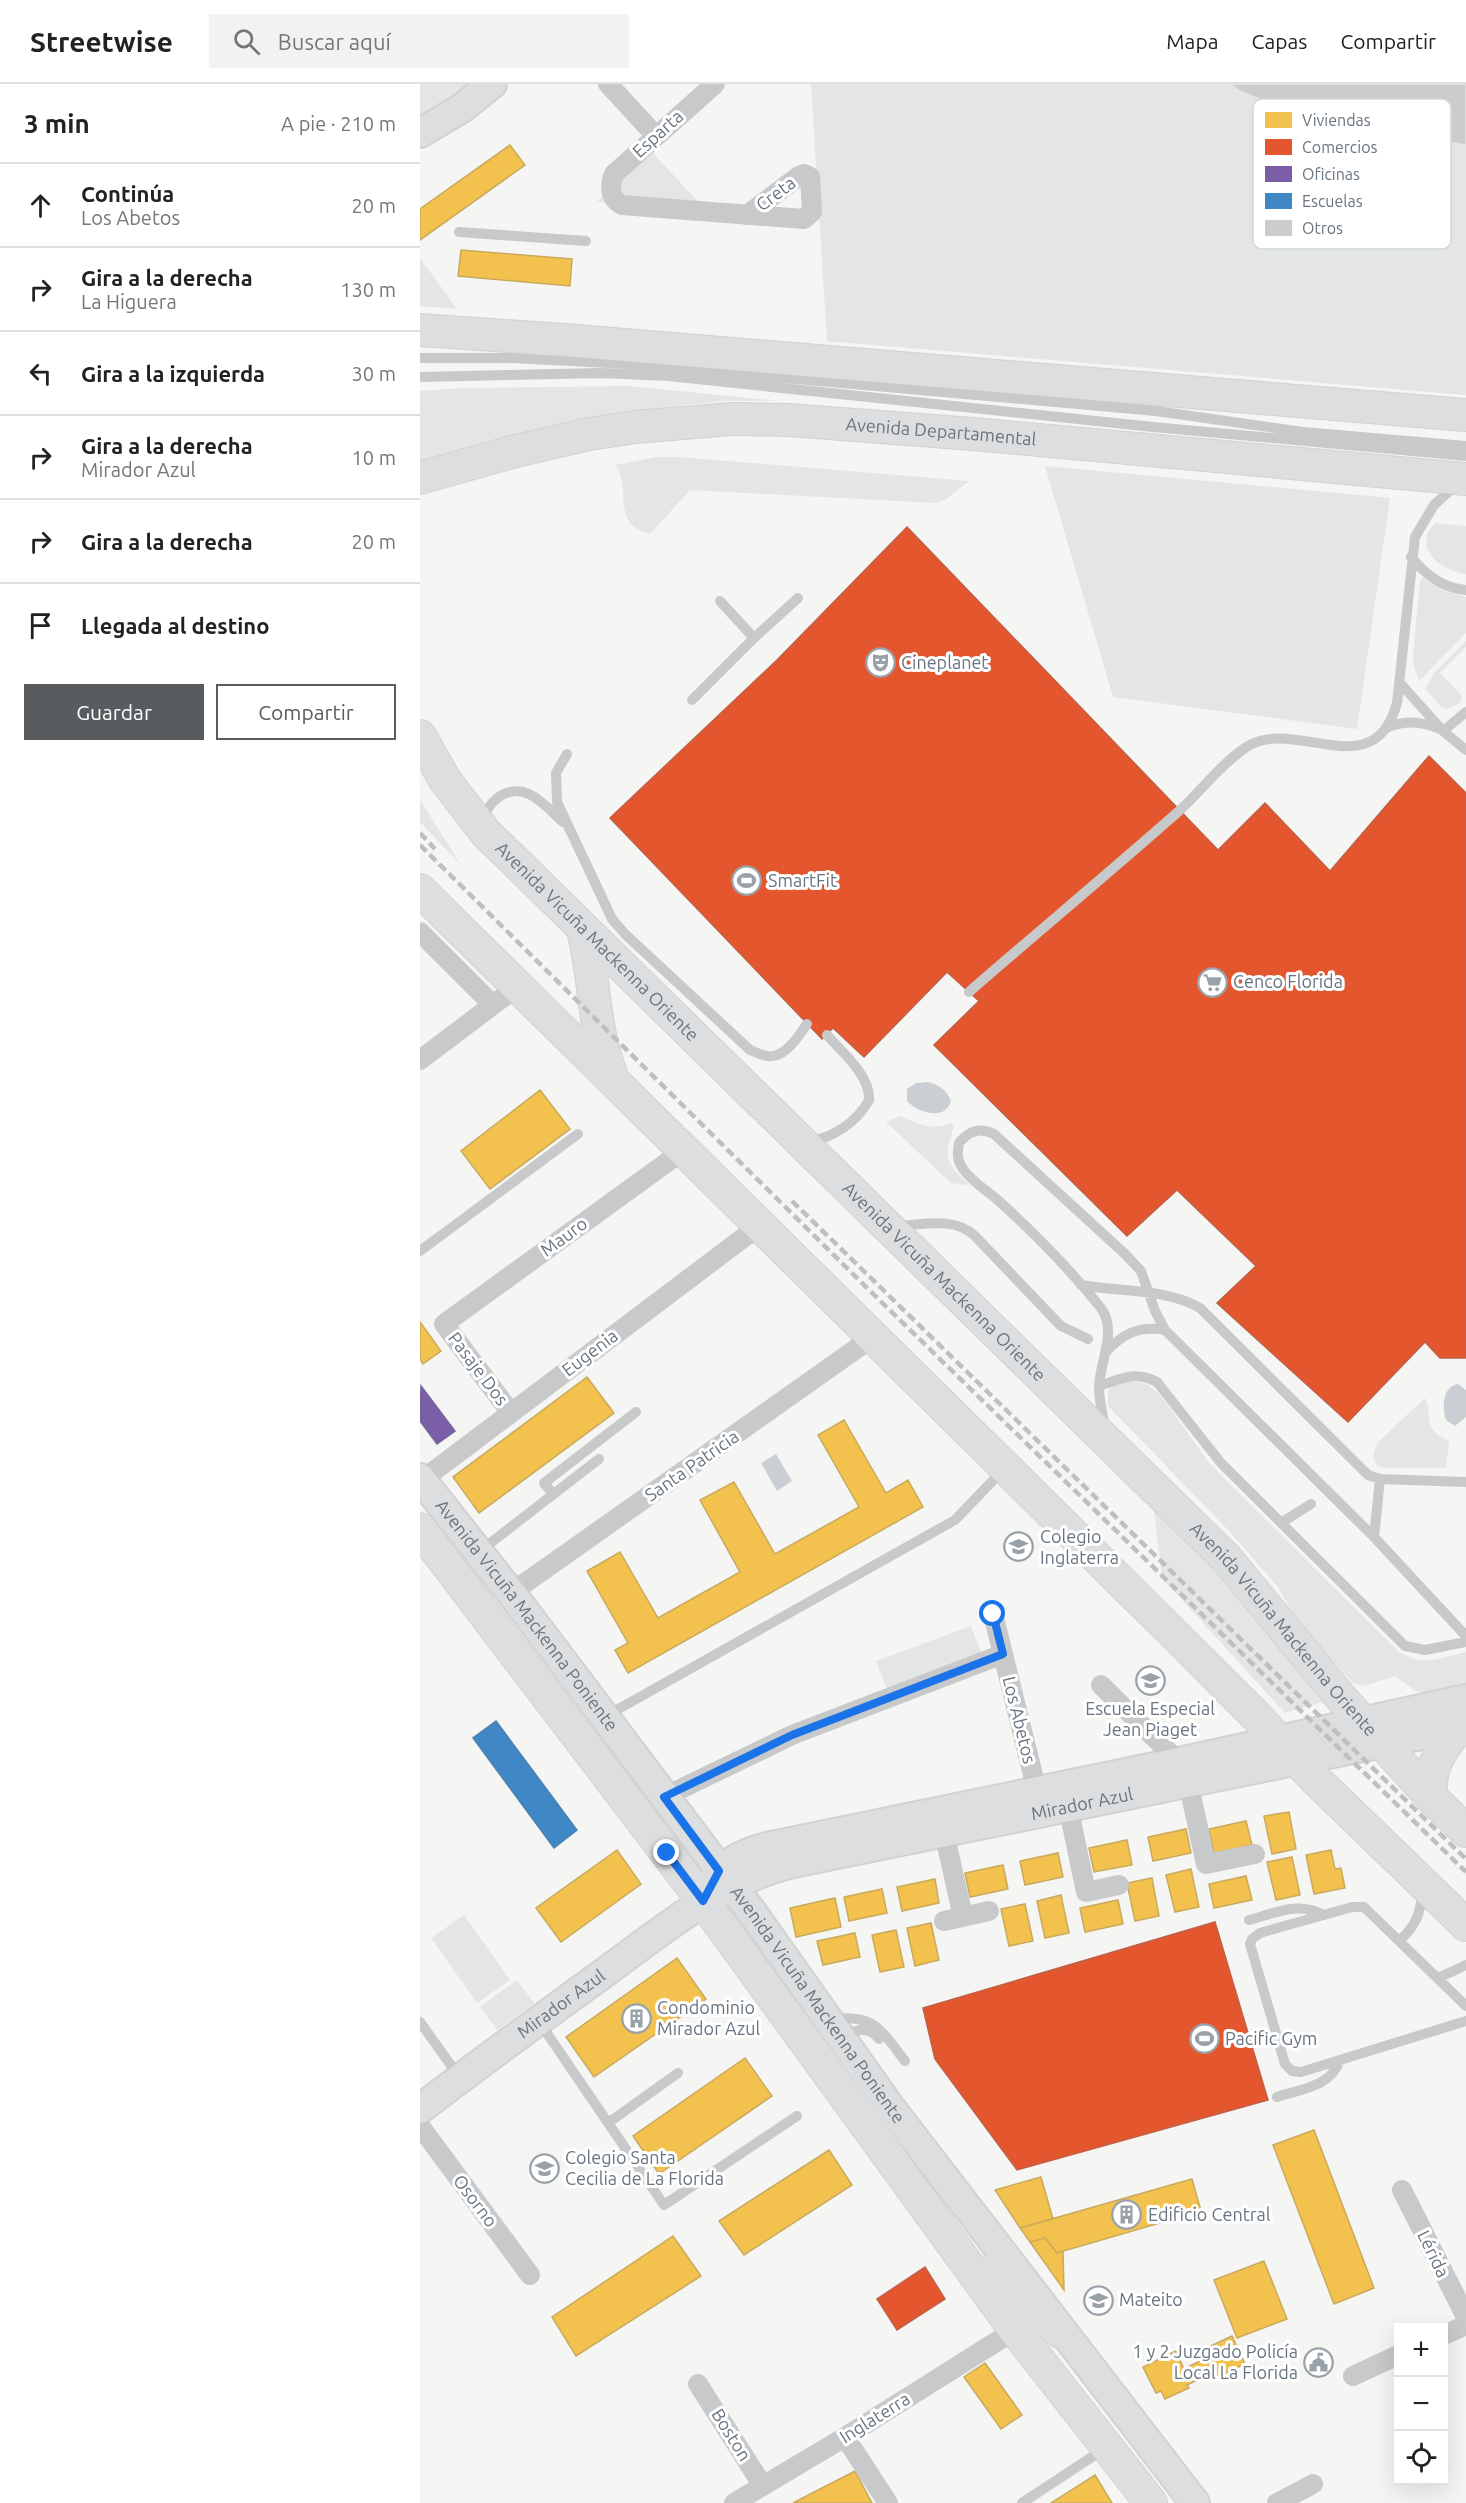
<!DOCTYPE html>
<html lang="es">
<head>
<meta charset="utf-8">
<style>
	:root { --surface:#fff; --page:#f2f2f2; --text:#222; --muted:#767676; --line:#e0e0e0; --accent:#585c5f }
	body { margin:0; font-family:Ubuntu,sans-serif; background:var(--page); color:var(--text) }
	.controls { position:absolute; right:18px; bottom:18px; display:grid; overflow:hidden; border-radius:0px; box-shadow:0 6px 24px #0002 }
	.controls button { width:54px; height:54px; display:grid; place-items:center; padding:0; border:0; border-bottom:2px solid var(--line); background:var(--surface); color:var(--text); font:30px sans-serif }
	.stop { position:absolute; width:18px; height:18px; margin:-14px; border:4px solid #1a73e8; border-radius:50%; background:#fff }
	.stop.end { background:#1a73e8; border-color:#fff; box-shadow:0 2px 6px #0008 }
	.list { margin:0; padding:0; list-style:none }
	h2 { display:flex; justify-content:space-between; align-items:center; height:78px; margin:0; padding:0 24px; font-size:26px }
	h2 small { font-size:20px; font-weight:400; color:var(--muted) }
	.list li { display:grid; grid-template-columns:39px 1fr auto; gap:18px; align-items:center; box-sizing:border-box; height:84px; padding:0 24px; border-top:2px solid var(--line) }
	.list b { display:block; font-size:22px; white-space:nowrap }
	.list p { margin:0; font-size:20px; white-space:nowrap; color:var(--muted) }
	.list em { font-size:20px; font-style:normal; color:var(--muted) }
	.actions { display:flex; gap:12px; padding:18px 24px }
	.actions a { flex:1; padding:14px 0; border:2px solid var(--accent); border-radius:0px; text-align:center; font-size:21px; color:var(--accent) }
	.actions .main { background:var(--accent); color:#fff }
	.icon { flex:none; width:33px; height:33px; fill:none; stroke:currentColor; stroke-width:2; stroke-linecap:round; stroke-linejoin:round }
	.map { position:relative; flex:none; width:1046px; height:2419px; overflow:hidden }
	header { display:flex; align-items:center; gap:36px; box-sizing:border-box; height:84px; padding:0 30px; background:var(--surface); border-bottom:2px solid var(--line) }
	header strong { font-size:28px }
	nav { display:flex; gap:33px; margin-inline-start:auto; font-size:21px }
	.search { width:420px; height:54px; background:var(--page); display:flex; align-items:center; gap:15px; box-sizing:border-box; padding:0 21px; border-radius:0px; color:var(--muted); font-size:22px }
	main { display:flex }
	aside { flex:1; background:var(--surface) }
	.map>svg:first-child { display:block }
	.green { fill:#e3e6e2 }
	.water { fill:#c9cfd2 }
	.homes { fill:#f2c14e; stroke:#c9aa5d; stroke-width:1.5 }
	.shops { fill:#e4572e; stroke:#bf6047; stroke-width:1.5 }
	.offices { fill:#7b5ea7; stroke:#76659b; stroke-width:1.5 }
	.schools { fill:#3f88c5; stroke:#4c82b0; stroke-width:1.5 }
	.building { fill:#cbcccc; stroke:#e4e4e4; stroke-width:1.5 }
	.lines { fill:none; stroke-linecap:round; stroke-linejoin:round }
	.secondary-casing { stroke:#d1d2d2; stroke-width:32 }
	.primary-casing { stroke:#d1d2d2; stroke-width:34 }
	.lane { stroke:#c8c9ca; stroke-width:10 }
	.street { stroke:#c8c9ca; stroke-width:20 }
	.secondary { stroke:#dddedf; stroke-width:28 }
	.primary { stroke:#dddedf; stroke-width:32 }
	.rail { stroke:#bfbfc0; stroke-width:4.5; stroke-dasharray:9 4.5; stroke-linecap:butt }
	.route { stroke:#1a73e8; stroke-width:8 }
	.labels { text-anchor:middle; stroke-width:6; stroke-linejoin:round; paint-order:stroke }
	.street-label { font-size:18px; fill:#697580; stroke:#fff }
	.poi-label { font-size:18px; fill:#697580; stroke:#fff; text-anchor:start }
	.key { fill:#fff; stroke:#d2d6d9; stroke-width:1.5 }
	.key-label { font-size:16px; fill:#697580 }
</style>
</head>
<body>
<header>
<strong>Streetwise</strong>
<div class="search"><svg class="icon" aria-label="search" viewBox="0 0 24 24"><circle cx="10" cy="10" r="6"/><path d="M15 15l6 6"/></svg>Buscar aquí</div>
<nav><a>Mapa</a><a>Capas</a><a>Compartir</a></nav>
</header>
<main>
<aside>
<h2>3 min<small>A pie · 210 m</small></h2>
<ul class="list">
<li><svg class="icon" aria-label="ahead" viewBox="0 0 24 24"><path d="M12 20V5M6 11l6-6 6 6"/></svg><div><b>Continúa</b><p>Los Abetos</p></div><em>20 m</em></li>
<li><svg class="icon" aria-label="right" viewBox="0 0 24 24"><path d="M7 20v-9h11M14 6l5 5-5 5"/></svg><div><b>Gira a la derecha</b><p>La Higuera</p></div><em>130 m</em></li>
<li><svg class="icon" aria-label="left" viewBox="0 0 24 24"><path d="M17 20v-9H6M10 6l-5 5 5 5"/></svg><div><b>Gira a la izquierda</b></div><em>30 m</em></li>
<li><svg class="icon" aria-label="right" viewBox="0 0 24 24"><path d="M7 20v-9h11M14 6l5 5-5 5"/></svg><div><b>Gira a la derecha</b><p>Mirador Azul</p></div><em>10 m</em></li>
<li><svg class="icon" aria-label="right" viewBox="0 0 24 24"><path d="M7 20v-9h11M14 6l5 5-5 5"/></svg><div><b>Gira a la derecha</b></div><em>20 m</em></li>
<li><svg class="icon" aria-label="arrive" viewBox="0 0 24 24"><path d="M6 21V4h12l-3 4 3 4H6"/></svg><div><b>Llegada al destino</b></div></li>
</ul>
<div class="actions"><a class="main">Guardar</a><a>Compartir</a></div>
</aside>
<div class="map">
<svg width="1046" height="2419" viewBox="0 0 1046 2419">
	<rect width="100%" height="100%" fill="#f5f5f4"/>
	<path class="green" d="M0,0H54L0,37Z
		M391,0H1046V311L407,257Z
		M231,67L284,124L213,127L177,117Z
		M0,174L37,225L0,222Z
		M209,302L359,317H301L207,328L0,378V307L44,304Z
		M236,373H259L549,397L525,416L515,419L270,406L230,450C188,438 214,406 195,381Z
		M625,382L970,414L937,645L693,613Z
		M1015,439L1046,442V490C1029,488 1001,473 1007,452C1008,447 1012,443 1015,439Z
		M1002,494L1022,506L1046,513V549L999,597L994,582L993,571L1000,496Z
		M1046,557V563L1020,589L1042,612L1041,618L1027,625L1021,622L1005,605L1015,588Z
		M0,716L41,781L0,738Z
		M480,1032C497,1039 512,1048 530,1039L534,1042C524,1074 524,1077 549,1101L531,1099L466,1038Z
		M707,1297L727,1300L741,1312L790,1380L979,1568C1004,1583 1019,1574 1046,1568V1600L1008,1608H997L975,1592L944,1602L932,1598L877,1538L858,1503L810,1448L688,1322V1306L696,1298Z
		M1005,1314C1014,1333 1000,1343 1029,1357L1026,1384H967L957,1382L953,1372L957,1359Z
		M734,1426L802,1493L902,1618L865,1629L742,1494Z
		M551,1542L562,1571L467,1606L456,1577Z
		M44,1831L90,1896L57,1919L11,1854Z
		M97,1896L114,1919L77,1946L60,1923Z"/>
	<path class="water" d="M508,998C519,1001 527,1006 531,1017C525,1038 497,1028 487,1017V1005L496,999Z
		M1038,1300L1046,1306V1333L1035,1342L1026,1336C1022,1323 1022,1303 1038,1300Z
		M356,1370L372,1397L357,1407L341,1379Z"/>
	<path class="homes" d="M90,61L105,81L0,156V125Z
		M41,166L152,175L150,202L38,192Z
		M120,1006L150,1045L70,1105L41,1067Z
		M0,1238L21,1267L3,1280L0,1275Z
		M167,1293L194,1329L59,1429L33,1393Z
		M424,1336L466,1409L488,1396L503,1423L208,1589L195,1566L208,1559L167,1487L200,1468L238,1534L320,1488L280,1416L314,1398L355,1470L439,1423L398,1351Z
		M869,1728L876,1765L852,1770L844,1732Z
		M826,1737L832,1761L794,1769L789,1745Z
		M766,1745L771,1769L733,1777L728,1753Z
		M707,1756L712,1781L674,1788L669,1764Z
		M197,1766L221,1800L141,1858L116,1824Z
		M911,1766L915,1785L921,1784L925,1804L894,1810L886,1771Z
		M638,1769L643,1793L605,1801L600,1777Z
		M872,1773L880,1811L856,1816L847,1778Z
		M583,1781L588,1805L550,1813L545,1789Z
		M771,1785L779,1823L755,1828L746,1791Z
		M826,1792L832,1816L794,1824L789,1800Z
		M732,1794L739,1832L715,1837L707,1799Z
		M515,1795L519,1819L482,1827L477,1803Z
		M462,1805L467,1829L429,1837L424,1813Z
		M641,1811L649,1849L625,1854L617,1817Z
		M415,1814L421,1843L376,1853L370,1824Z
		M698,1816L703,1840L665,1848L660,1824Z
		M605,1820L613,1857L589,1862L581,1825Z
		M511,1839L519,1876L495,1882L487,1844Z
		M476,1846L484,1883L460,1888L452,1851Z
		M435,1849L440,1873L403,1881L397,1857Z
		M257,1874L286,1915L174,1993L146,1953Z
		M325,1974L352,2012L239,2090L213,2052Z
		M894,2046L954,2204L914,2220L853,2061Z
		M409,2066L432,2101L324,2171L299,2137Z
		M621,2093L633,2135L600,2144L575,2106Z
		M772,2095L781,2127L637,2169L625,2154L610,2158L600,2144Z
		M253,2152L281,2192L156,2272L132,2233Z
		M625,2154L637,2169L643,2167L644,2206L610,2158Z
		M844,2177L867,2235L817,2254L794,2196Z
		M812,2252L825,2280L791,2296L789,2290L767,2301L769,2304L745,2315L741,2307L736,2309L723,2283L756,2267L764,2285L790,2272L786,2264Z
		M565,2279L602,2331L581,2345L544,2293Z
		M435,2387L452,2419H373Z
		M675,2391L692,2419H631Z"/>
	<path class="shops" d="M487,443L798,766L845,719L910,787L1009,672L1046,709V1274H1020L1005,1258L928,1338L797,1219L836,1182L757,1106L707,1152L514,961L559,917L527,888L444,973L413,944L402,955L190,734L357,576Z
		M795,1838L848,2016L597,2086L515,1975L503,1924Z
		M505,2183L525,2215L477,2246L457,2215Z"/>
	<path class="offices" d="M1,1302L35,1347L17,1360L0,1337Z"/>
	<path class="schools" d="M76,1637L157,1746L134,1764L53,1654Z"/>
	<path class="building" d="M811,0H1046V61L941,43L864,25L818,6Z"/>
	<g class="lines">
		<defs>
			<g id="secondary">
				<path d="M0,49L42,24L72,0"/>
				<path id="s1" d="M0,1394L91,1509L332,1828L470,2023L775,2419"/>
				<path d="M290,1802C301,1779 324,1769 347,1763L759,1678L1046,1615"/>
				<path id="s2" d="M0,2025C62,1977 125,1932 188,1886C246,1844 302,1796 373,1779L1046,1642"/>
			</g>
			<g id="primary">
				<path d="M0,246L157,257L1046,331"/>
				<path id="s3" d="M0,394L92,368L169,350L216,343L311,335L369,336L553,350L1046,395"/>
				<path id="s4" d="M0,652L25,696L65,748L807,1475L922,1615L1011,1713L1046,1747"/>
				<path d="M0,806L744,1540L837,1633L894,1694L1046,1841"/>
				<path d="M163,846C175,894 173,943 191,990"/>
				<path d="M0,1445L283,1817L595,2246L731,2419"/>
				<path d="M1011,1713C1008,1684 1021,1665 1039,1644"/>
				<path d="M572,2186L605,2220L642,2249"/>
			</g>
		</defs>
		<use href="#secondary" class="secondary-casing"/>
		<use href="#primary" class="primary-casing"/>
		<path class="lane" d="M39,148L166,157
			M0,274H92L207,280L736,327L883,348L1046,362
			M0,293L181,289L248,292L733,343L1046,372
			M991,473C1006,491 1022,504 1046,506
			M300,517L334,554L378,514
			M980,599L1023,647L1046,666
			M272,616L334,554
			M966,644C984,636 1002,637 1020,645
			M1023,647L1046,628
			M147,670L136,689L137,718L192,835L205,850L330,966C336,968 342,972 348,972C365,975 379,951 387,940
			M64,739C65,718 88,700 109,710C122,716 133,729 143,738
			M549,908C619,847 690,788 759,727C781,707 800,681 825,664C873,630 954,705 977,619L995,453L1014,421L1037,400
			M389,1057C412,1055 438,1037 449,1016C451,992 421,967 407,951
			M477,1142C504,1141 534,1132 555,1152L641,1242L668,1255
			M0,1167L158,1050
			M661,1201C699,1208 746,1204 780,1224L948,1391L960,1395L1046,1398
			M685,1269C702,1250 719,1241 745,1246
			M679,1302C701,1295 715,1286 737,1298L801,1379L985,1562L1005,1566L1046,1558
			M685,1345C683,1331 679,1317 679,1304C679,1279 698,1247 681,1224C653,1189 614,1149 580,1118C569,1108 552,1098 543,1085C537,1076 537,1069 539,1059C549,1047 559,1043 574,1050L705,1170L721,1187L735,1227L745,1246L954,1453L1046,1552
			M133,1410L124,1399L216,1328
			M861,1439L891,1420
			M954,1453L960,1395
			M60,1467L179,1375
			M186,1632L535,1436L583,1386
			M829,1836C856,1829 877,1817 904,1831
			M980,1856C997,1841 1000,1829 1003,1807
			M1018,1894L1046,1881
			M1046,1922L944,1823H932L840,1849L832,1855L830,1860L865,1980L872,1987L881,1988L1046,1937
			M411,1935C455,1930 460,1945 485,1977
			M0,1938L40,1994
			M120,1939L244,2121L377,2032
			M423,1953C436,1945 449,1942 459,1955
			M857,2013C881,2005 911,2003 920,1976
			M188,2039L258,1989
			M602,2419L684,2365"/>
		<path class="street" d="M188,0L236,52
			M295,0L194,90C189,102 190,115 202,121L384,135L392,128L390,93L384,90L379,92L327,131
			M0,848L73,921
			M0,976L98,902
			M91,1329L24,1240L264,1066
			M2,1396L339,1142
			M91,1509L453,1253
			M573,1530L617,1707
			M681,1601L759,1678
			M768,1698L786,1780L835,1770
			M244,1713L372,1651L583,1570
			M648,1722L666,1808L699,1801
			M524,1748L543,1833
			M524,1837L569,1827
			M0,2042L110,2191
			M982,2106L1046,2233
			M1024,2251L1046,2241
			M933,2292L978,2271
			M278,2300L343,2402
			M425,2353L468,2419
			M314,2419L425,2353L595,2246
			M857,2419L893,2400"/>
		<use href="#secondary" class="secondary"/>
		<use href="#primary" class="primary"/>
		<path class="rail" d="M0,749L15,765
			M0,761L444,1201L1046,1788
			M372,1117L1046,1775"/>
	</g>
	<g class="lines">
		<path class="route" d="M247,1769L283,1817L299,1787L244,1713L372,1651L583,1570L573,1530"/>
	</g>
	<defs>
		<symbol id="theatre-ring" viewBox="-11 -11 22 22"><circle r="9.5" fill="#fff" stroke="#9aa2a9" stroke-width="1.5"/><path d="M-5-5.5Q0-4 5-5.5V0Q5 5 0 6Q-5 5-5 0ZM-3.3-2.5H-1v1.5H-3.3ZM1-2.5H3.3v1.5H1ZM-2.8 1Q0 5.5 2.8 1Z" fill="#9aa2a9"/></symbol>
		<symbol id="stadium-ring" viewBox="-11 -11 22 22"><circle r="9.5" fill="#fff" stroke="#9aa2a9" stroke-width="1.5"/><path d="M0-5a6.5 5 0 1 0 0 10a6.5 5 0 1 0 0-10ZM-3.5-1.8h7v3.6h-7Z" fill="#9aa2a9"/></symbol>
		<symbol id="supermarket-ring" viewBox="-11 -11 22 22"><circle r="9.5" fill="#fff" stroke="#9aa2a9" stroke-width="1.5"/><path d="M-6-5.5h2.5l.6 2H6L4.5 2H-2.5L-4.4-4H-6ZM-1.5 3.2a1.3 1.3 0 1 0 .1 0ZM3 3.2a1.3 1.3 0 1 0 .1 0Z" fill="#9aa2a9"/></symbol>
		<symbol id="school-ring" viewBox="-11 -11 22 22"><circle r="9.5" fill="#fff" stroke="#9aa2a9" stroke-width="1.5"/><path d="M0-5L7-2L0 1L-7-2ZM-4 1L0 2.5L4 1V4Q0 6-4 4Z" fill="#9aa2a9"/></symbol>
		<symbol id="building-ring" viewBox="-11 -11 22 22"><circle r="9.5" fill="#fff" stroke="#9aa2a9" stroke-width="1.5"/><path d="M-4-6H4V6H1V3H-1V6H-4ZM-2.5-4.3h1.7v1.8h-1.7ZM.8-4.3h1.7v1.8H.8ZM-2.5-1h1.7V.8h-1.7ZM.8-1h1.7V.8H.8Z" fill="#9aa2a9"/></symbol>
		<symbol id="civic-ring" viewBox="-11 -11 22 22"><circle r="9.5" fill="#fff" stroke="#9aa2a9" stroke-width="1.5"/><path d="M-.6-6.5H3V-4.5H.6V-3L4-1V1h2V6H-6V1h2V-1L-.6-3ZM-1.2 2.5V6h2.4V2.5Z" fill="#9aa2a9"/></symbol>
	</defs>
	<g fill-rule="evenodd">
		<use href="#theatre-ring" x="444" y="562" width="33" height="33"/>
		<use href="#stadium-ring" x="310" y="780" width="33" height="33"/>
		<use href="#supermarket-ring" x="776" y="882" width="33" height="33"/>
		<use href="#school-ring" x="582" y="1446" width="33" height="33"/>
		<use href="#school-ring" x="714" y="1580" width="33" height="33"/>
		<use href="#building-ring" x="200" y="1918" width="33" height="33"/>
		<use href="#stadium-ring" x="768" y="1938" width="33" height="33"/>
		<use href="#school-ring" x="108" y="2068" width="33" height="33"/>
		<use href="#building-ring" x="690" y="2114" width="33" height="33"/>
		<use href="#school-ring" x="662" y="2200" width="33" height="33"/>
		<use href="#civic-ring" x="882" y="2262" width="33" height="33"/>
	</g>
	<g class="labels">
		<g class="street-label">
			<text transform="translate(238 50) rotate(-42)" y="6">Esparta</text>
			<text transform="translate(356 110) rotate(-37)" y="6">Creta</text>
			<text dy="6" stroke="none"><textPath href="#s3" startOffset="528">Avenida Departamental</textPath></text>
			<text dy="6" stroke="none"><textPath href="#s4" startOffset="273">Avenida Vicuña Mackenna Oriente</textPath></text>
			<text transform="translate(144 1153) rotate(-36)" y="6">Mauro</text>
			<text dy="6" stroke="none"><textPath href="#s4" startOffset="759">Avenida Vicuña Mackenna Oriente</textPath></text>
			<text transform="translate(170 1269) rotate(-37)" y="6">Eugenia</text>
			<text transform="translate(58 1285) rotate(53)" y="6">Pasaje Dos</text>
			<text transform="translate(272 1382) rotate(-35)" y="6">Santa Patricia</text>
			<text dy="6" stroke="none"><textPath href="#s1" startOffset="174">Avenida Vicuña Mackenna Poniente</textPath></text>
			<text dy="6" stroke="none"><textPath href="#s4" startOffset="1245">Avenida Vicuña Mackenna Oriente</textPath></text>
			<text transform="translate(599 1636) rotate(76)" y="6">Los Abetos</text>
			<text dy="6" stroke="none"><textPath href="#s2" startOffset="744">Mirador Azul</textPath></text>
			<text dy="6" stroke="none"><textPath href="#s2" startOffset="176">Mirador Azul</textPath></text>
			<text dy="6" stroke="none"><textPath href="#s1" startOffset="660">Avenida Vicuña Mackenna Poniente</textPath></text>
			<text transform="translate(55 2117) rotate(53)" y="6">Osorno</text>
			<text transform="translate(1013 2170) rotate(64)" y="6">Lérida</text>
			<text transform="translate(455 2334) rotate(-32)" y="6">Inglaterra</text>
			<text transform="translate(311 2351) rotate(58)" y="6">Boston</text>
		</g>
		<g class="poi-label">
			<text x="481" y="585">Cineplanet</text>
			<text x="348" y="803">SmartFit</text>
			<text x="813" y="904">Cenco Florida</text>
			<text x="620" y="1459">Colegio<tspan x="620" dy="21">Inglaterra</tspan></text>
			<text x="730" y="1631" text-anchor="middle">Escuela Especial<tspan x="730" dy="21">Jean Piaget</tspan></text>
			<text x="237" y="1930">Condominio<tspan x="237" dy="21">Mirador Azul</tspan></text>
			<text x="805" y="1961">Pacific Gym</text>
			<text x="145" y="2080">Colegio Santa<tspan x="145" dy="21">Cecilia de La Florida</tspan></text>
			<text x="728" y="2137">Edificio Central</text>
			<text x="699" y="2222">Mateito</text>
			<text x="878" y="2274" text-anchor="end">1 y 2 Juzgado Policía<tspan x="878" dy="21">Local La Florida</tspan></text>
		</g>
	</g>
	<rect x="833" y="15" width="198" height="150" rx="9" class="key"/>
	<rect x="845" y="28" width="27" height="16" fill="#f2c14e"/>
	<rect x="845" y="55" width="27" height="16" fill="#e4572e"/>
	<rect x="845" y="82" width="27" height="16" fill="#7b5ea7"/>
	<rect x="845" y="109" width="27" height="16" fill="#3f88c5"/>
	<rect x="845" y="136" width="27" height="16" fill="#cbcccc"/>
	<g class="key-label">
		<text x="882" y="42">Viviendas</text>
		<text x="882" y="69">Comercios</text>
		<text x="882" y="96">Oficinas</text>
		<text x="882" y="123">Escuelas</text>
		<text x="882" y="150">Otros</text>
	</g>
</svg>
<div class="controls">
<button>+</button>
<button>−</button>
<button><svg class="icon" aria-label="locate" viewBox="0 0 24 24"><circle cx="12" cy="12" r="6"/><path d="M12 2v4M12 18v4M2 12h4M18 12h4"/></svg></button>
</div>
<div class="stop" style="left:573px;top:1530px"></div>
<div class="stop end" style="left:247px;top:1769px"></div>
</div>
</main>
</body>
</html>
